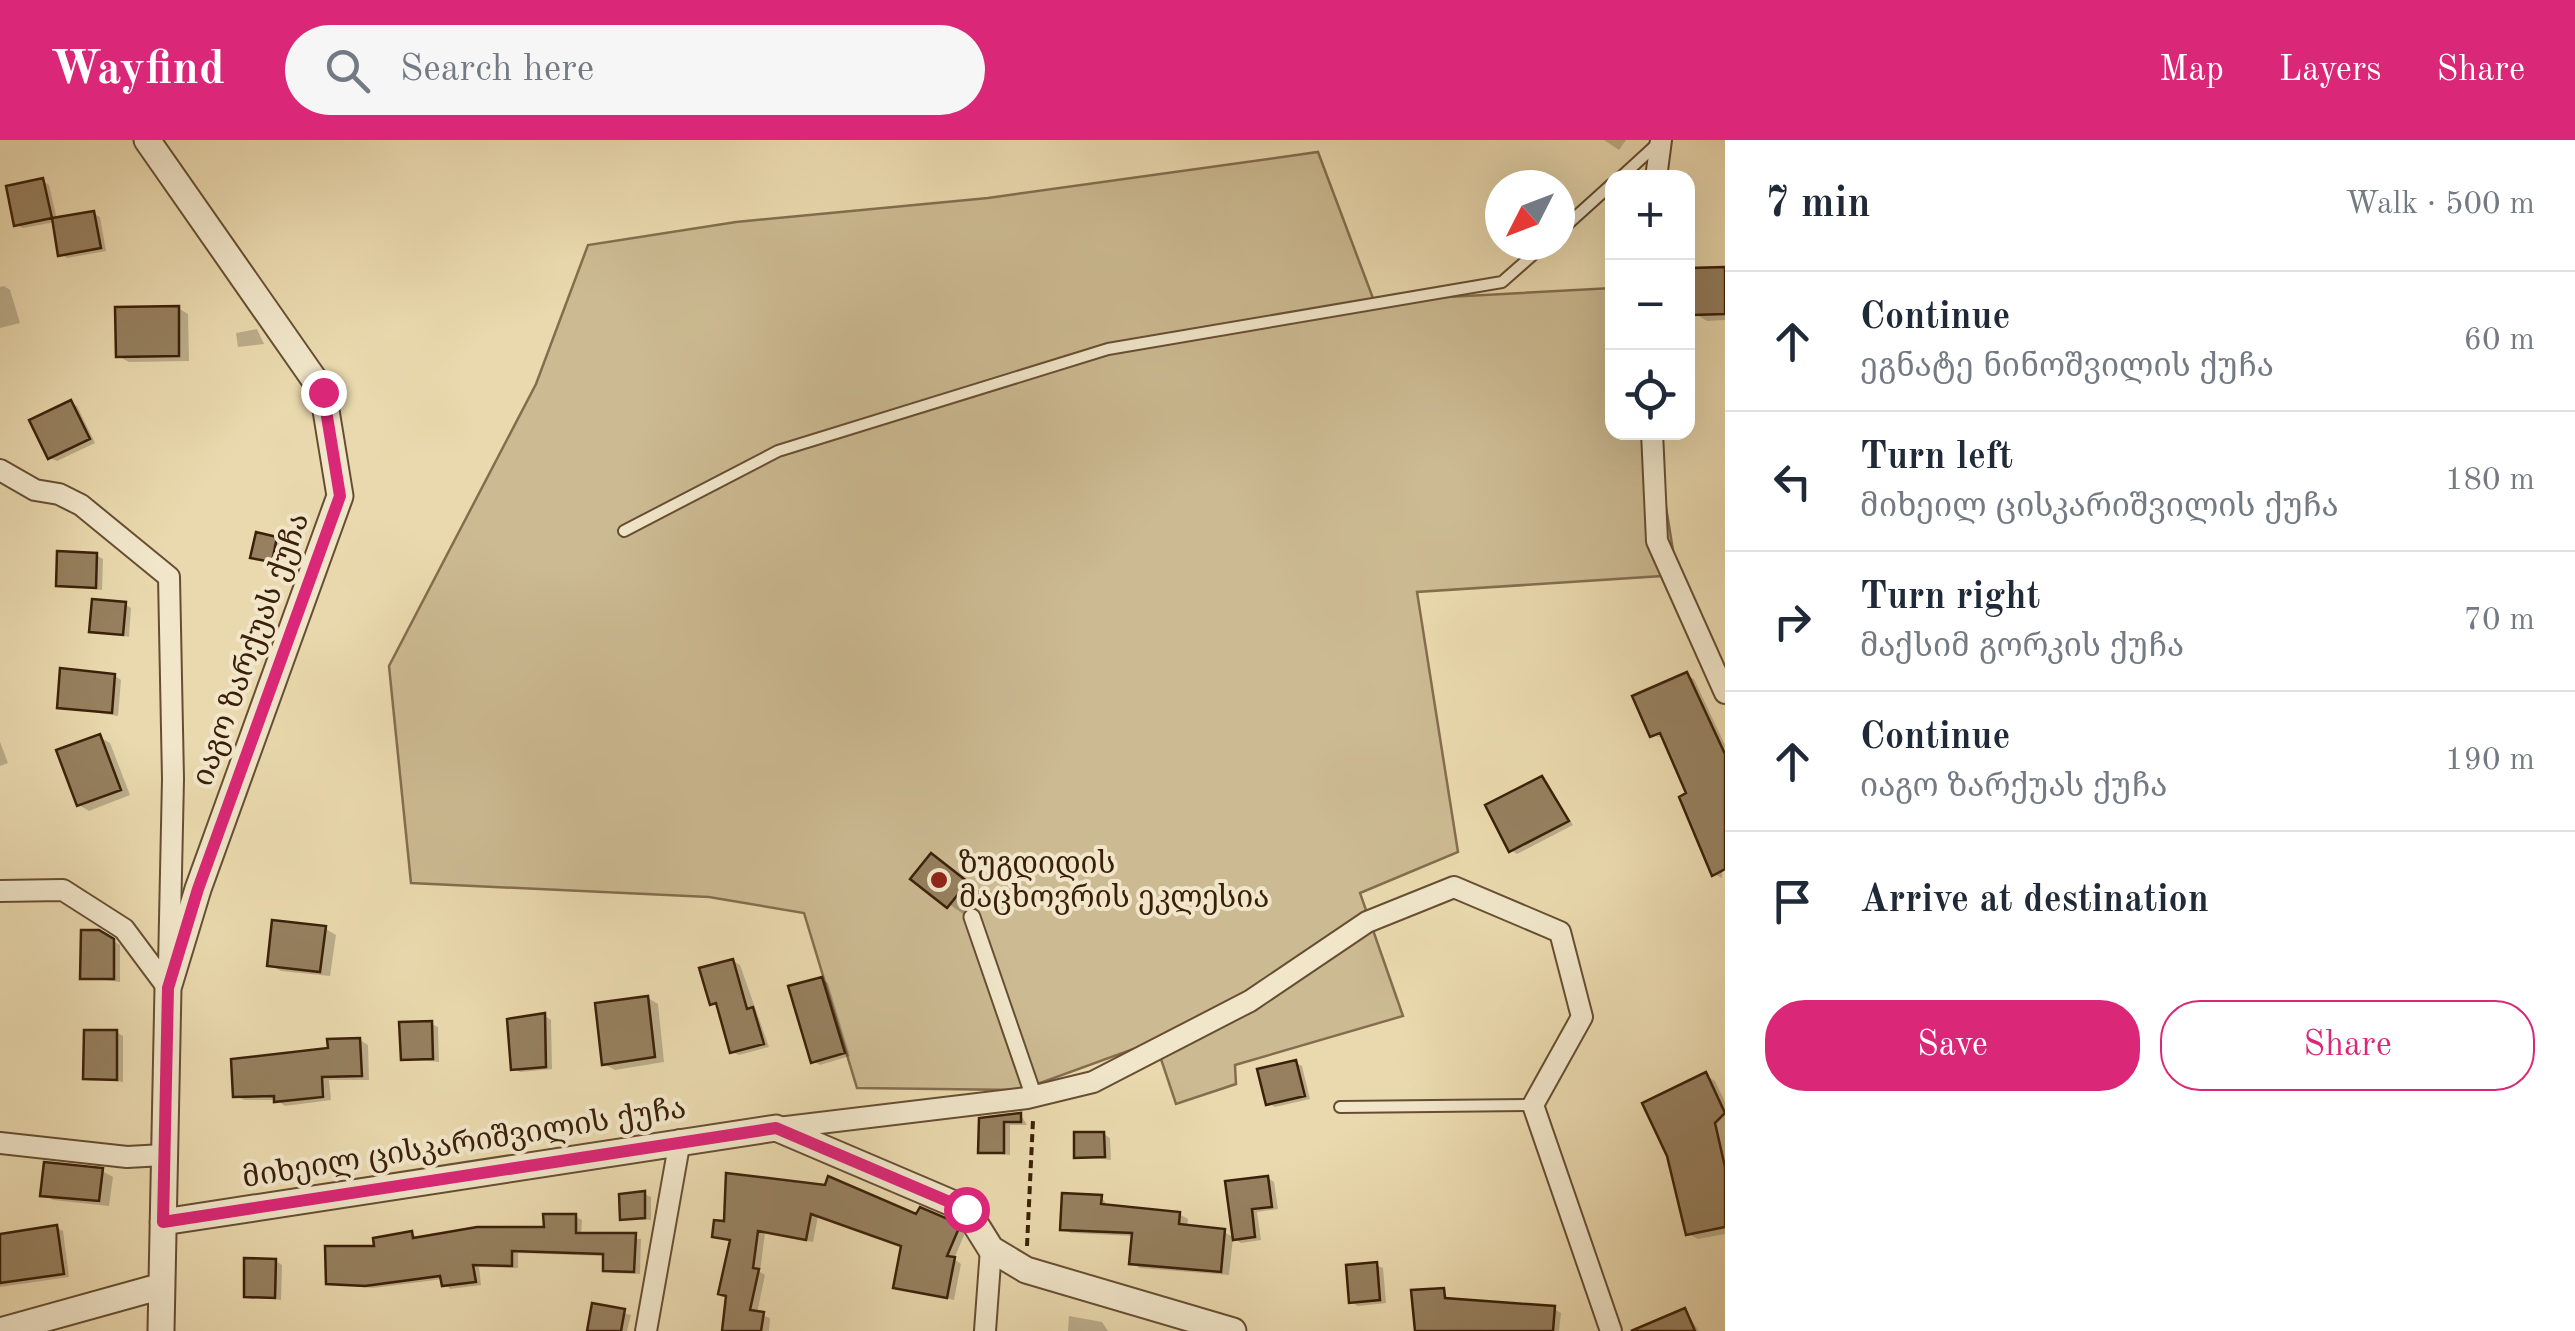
<!DOCTYPE html>
<html lang="en">
<head>
<meta charset="utf-8">
<style>
	:root { --surface:#fff; --page:#f6f6f7; --text:#1f2937; --muted:#747a83; --line:#e0e1e3; --accent:#db2777 }
	body { margin:0; font-family:"Old Standard TT","Noto Serif Georgian",serif; background:var(--page); color:var(--text) }
	.controls { position:absolute; right:30px; top:30px; display:grid; overflow:hidden; border-radius:20px; box-shadow:0 10px 40px #0002 }
	.controls button { width:90px; height:90px; display:grid; place-items:center; padding:0; border:0; border-bottom:2px solid var(--line); background:var(--surface); color:var(--text); font:50px sans-serif }
	.compass { position:absolute; left:1485px; top:30px; width:90px; height:90px; border-radius:50%; background:var(--surface); box-shadow:0 10px 40px #0002; rotate:228deg }
	.stop { position:absolute; width:30px; height:30px; margin:-22px; border:8px solid #db2777; border-radius:50%; background:#fff }
	.stop.end { background:#db2777; border-color:#fff; box-shadow:0 2px 10px #0008 }
	.list { margin:0; padding:0; list-style:none }
	h2 { display:flex; justify-content:space-between; align-items:center; height:130px; margin:0; padding:0 40px; font-size:42px }
	h2 small { font-size:32px; font-weight:400; color:var(--muted) }
	.list li { display:grid; grid-template-columns:65px 1fr auto; gap:30px; align-items:center; box-sizing:border-box; height:140px; padding:0 40px; border-top:2px solid var(--line) }
	.list b { display:block; font-size:38px; white-space:nowrap }
	.list p { margin:0; font-size:32px; white-space:nowrap; color:var(--muted) }
	.list em { font-size:32px; font-style:normal; color:var(--muted) }
	.actions { display:flex; gap:20px; padding:30px 40px }
	.actions a { flex:1; padding:22px 0; border:2px solid var(--accent); border-radius:40px; text-align:center; font-size:35px; color:var(--accent) }
	.actions .main { background:var(--accent); color:#fff }
	.icon { flex:none; width:55px; height:55px; fill:none; stroke:currentColor; stroke-width:2; stroke-linecap:round; stroke-linejoin:round }
	.map { position:relative; flex:none; width:1725px; height:1191px; overflow:hidden }
	header { display:flex; align-items:center; gap:60px; box-sizing:border-box; height:140px; padding:0 50px; background:var(--accent); color:#fff }
	header strong { font-size:48px }
	nav { display:flex; gap:55px; margin-inline-start:auto; font-size:35px }
	.search { width:700px; height:90px; background:var(--page); display:flex; align-items:center; gap:25px; box-sizing:border-box; padding:0 35px; border-radius:55px; color:var(--muted); font-size:38px }
	main { display:flex }
	aside { flex:1; background:var(--surface) }
	.map>svg:first-child { display:block }
	.green { fill:#ccba92; stroke:#846d4e; stroke-width:2.5 }
	.shadow { fill:#0003 }
	.building { fill:#96805f; stroke:#3b2009; stroke-width:2.5 }
	.lines { fill:none; stroke-linecap:round; stroke-linejoin:round }
	.service-casing { stroke:#674e32; stroke-width:14 }
	.pedestrian-casing { stroke:#674e32; stroke-width:19 }
	.minor-casing { stroke:#674e32; stroke-width:24 }
	.tertiary-casing { stroke:#674e32; stroke-width:29 }
	.path { stroke:#3b2009; stroke-width:4; stroke-dasharray:8 5; stroke-linecap:butt }
	.service { stroke:#f1e6ca; stroke-width:10 }
	.pedestrian { stroke:#f1e6ca; stroke-width:15 }
	.minor { stroke:#f1e6ca; stroke-width:20 }
	.tertiary { stroke:#f1e6ca; stroke-width:25 }
	.route { stroke:#db2777; stroke-width:12 }
	.poi-dot { fill:#8f2418; stroke:#f1e6ca; stroke-width:4 }
	.labels { text-anchor:middle; stroke-width:8; stroke-linejoin:round; paint-order:stroke }
	.street-label { font-size:30px; fill:#3b2009; stroke:#f1e6ca }
	.poi-label { font-size:30px; fill:#3b2009; stroke:#f1e6ca; text-anchor:start }
</style>
</head>
<body>
<header>
<strong>Wayfind</strong>
<div class="search"><svg class="icon" aria-label="search" viewBox="0 0 24 24"><circle cx="10" cy="10" r="6"/><path d="M15 15l6 6"/></svg>Search here</div>
<nav><a>Map</a><a>Layers</a><a>Share</a></nav>
</header>
<main>
<div class="map">
<svg width="1725" height="1191" viewBox="0 0 1725 1191">
	<rect width="100%" height="100%" fill="#ead9ae"/>
	<filter id="stains"><feTurbulence type="fractalNoise" baseFrequency=".002" numOctaves="4"/><feColorMatrix values="0 0 0 0 .2 0 0 0 0 .09 0 0 0 0 .02 0 0 0 .5 -.17"/></filter>
	<radialGradient id="worn" r=".72"><stop offset=".6" stop-color="#630" stop-opacity="0"/><stop offset="1" stop-color="#630" stop-opacity=".3"/></radialGradient>
	<path class="green" d="M1318,12L1374,161L1612,148V292L1654,293L1677,435L1417,452L1458,712L1360,753L1403,876L1235,925L1236,944L1176,964L1155,901L1021,950L857,948L804,773L709,757L411,743L389,526L536,244L588,105L736,82L988,58Z"/>
	<path class="shadow" d="M1604,0H1626L1619,10Z
		M43,41L49,45L57,80L94,74L100,77L106,111L67,118L61,114L55,82L23,88L17,85Z
		M1725,129V180L1707,181L1694,173Z
		M4,146L10,150L20,183L0,188V147Z
		M178,168L188,174L189,221L129,222L118,216Z
		M257,189L264,204L238,207L236,193Z
		M71,263L77,266L95,303L57,321L50,318Z
		M276,399L283,403L278,424L253,416Z
		M96,415L103,419L102,450L58,445Z
		M125,464L131,468L129,497L92,490Z
		M1687,535L1694,539L1725,605L1722,738L1714,734L1682,658L1689,655L1665,597H1656L1672,590L1670,585L1652,595L1636,557Z
		M115,536L121,540L118,576L60,567Z
		M99,597L110,603L130,655L89,671L79,665Z
		M0,602L8,623L0,626Z
		M1542,639L1573,685L1517,714L1511,710Z
		M931,716L981,752L963,774L914,739Z
		M326,789L336,795L330,836L281,831L270,825Z
		M99,792L120,805V842L82,837Z
		M733,821L740,825L769,907L739,915L732,912L720,867L712,863Z
		M821,839L828,843L850,916L820,925L813,921Z
		M648,858L658,864L664,922L615,930L604,924Z
		M545,876L551,880L552,929L520,932L514,929Z
		M432,884L438,887L439,922L403,918Z
		M116,892L123,896V942L86,937Z
		M360,900L368,905L369,940H329L331,960L285,966L277,960H244L235,955Z
		M1296,923L1302,926L1310,959L1275,967L1268,963Z
		M1705,935L1715,941L1725,962V1094L1698,1099L1688,1094Z
		M1021,975L1027,985H1010V1015L980,1012L981,980Z
		M1104,994L1110,998L1111,1020L1076,1016Z
		M102,1031L113,1037L109,1066L53,1060L43,1054Z
		M729,1036L954,1084L965,1093L954,1119L961,1124L954,1160L896,1146L904,1106L818,1076L813,1102L765,1093L760,1132L765,1135L757,1173L770,1178L769,1191H725L732,1102L715,1096L727,1084Z
		M1268,1038L1274,1042L1278,1069L1257,1072L1261,1100L1241,1103L1233,1098L1229,1135L1140,1128L1132,1123L1134,1096L1071,1093L1063,1089L1101,1057L1109,1067L1179,1074L1188,1079L1187,1088L1224,1092L1235,1098Z
		M644,1054L651,1057V1080L623,1078Z
		M576,1077L582,1080L581,1096L641,1099L640,1134L612,1133L606,1129V1116L518,1113V1128L479,1127L481,1145L450,1149L443,1139L373,1148L328,1143L377,1108L411,1094L418,1097L546,1089Z
		M56,1087L63,1091L69,1137L0,1147V1096Z
		M276,1121L282,1125L281,1160L247,1155Z
		M1376,1125L1383,1128L1386,1163L1358,1166L1351,1162Z
		M1443,1150L1450,1161L1554,1169L1561,1173L1559,1191H1418Z
		M594,1166L631,1175L627,1191H590Z
		M1685,1171L1699,1191H1652Z
		M1069,1176L1102,1182L1108,1191H1068Z"/>
	<path class="building" d="M43,38L52,78L14,86L6,46Z
		M94,71L101,108L58,116L52,78Z
		M1725,127V174L1692,175L1690,128Z
		M179,166V216L116,217L115,167Z
		M71,260L90,299L48,319L29,280Z
		M256,392L277,397L272,422L250,418Z
		M57,411L97,413L96,448L56,446Z
		M92,459L126,462L123,495L89,492Z
		M60,528L115,534L112,573L57,568Z
		M1687,532L1725,614V729L1712,736L1679,657L1686,653L1660,593L1650,597L1632,556Z
		M100,594L121,650L77,666L56,610Z
		M1542,636L1569,681L1509,712L1485,665Z
		M931,713L968,742L947,768L910,739Z
		M272,780L326,786L320,832L267,826Z
		M81,790H99L114,799V839H80Z
		M733,819L747,869L753,867L764,904L730,913L716,863L710,865L699,828Z
		M822,837L845,913L811,923L788,846Z
		M648,856L655,917L602,925L595,863Z
		M545,873L546,927L511,930L507,879Z
		M432,881L433,919L401,920L399,882Z
		M84,890H117V940L83,939Z
		M360,898L362,936L322,937L323,957L274,962V956L233,957L231,919L328,908L327,899Z
		M1296,920L1305,956L1266,965L1257,929Z
		M1706,932L1725,973L1715,983L1725,1027V1087L1686,1095L1667,1016L1642,963Z
		M1021,973V982H1004V1013H978L979,978Z
		M1074,992H1104L1105,1017L1074,1018Z
		M44,1022L103,1028L99,1061L40,1056Z
		M726,1033L825,1045L828,1036L916,1074L920,1067L955,1082L959,1088L947,1116L955,1117L947,1158L893,1148L901,1106L811,1074L806,1100L758,1091L753,1128L759,1129L750,1170L764,1172L761,1191H722L726,1156L718,1154L730,1100L712,1097L714,1080L724,1081Z
		M1268,1036L1272,1067L1252,1069L1255,1097L1233,1100L1225,1041Z
		M645,1051V1078L620,1080L619,1054Z
		M1062,1053L1102,1055L1101,1064L1180,1072L1179,1084L1225,1089L1221,1132L1129,1124L1132,1093L1060,1090Z
		M543,1074H576V1093H636L634,1132L603,1131V1114L512,1111V1126L473,1125L476,1142L442,1146L440,1136L365,1146L326,1144L325,1106H374L373,1098L412,1091L413,1098L477,1087H544Z
		M57,1085L64,1134L0,1143V1094Z
		M244,1118L276,1119L275,1158L244,1157Z
		M1377,1122L1380,1160L1349,1163L1346,1125Z
		M1444,1148L1445,1158L1555,1166L1553,1191H1415L1411,1150Z
		M592,1163L625,1169L621,1191H587Z
		M1685,1168L1695,1191H1631Z"/>
	<g class="lines">
		<defs>
			<path id="service" d="M1620,38L1656,5
				M1560,91L1612,44
				M624,391L778,311L1108,209L1502,142L1544,105
				M1340,967L1533,965"/>
			<path id="pedestrian" d="M972,777L1034,957"/>
			<path id="minor" d="M1656,38L1661,0
				M1652,292L1657,401L1725,553
				M0,330L35,350L59,354L81,365L169,437L173,639L169,826
				M0,751L63,750L124,789L168,848
				M778,988L1027,958L1093,942L1250,861L1367,782L1454,747L1560,792L1582,877L1533,965L1611,1191
				M0,1003L127,1017L164,1015
				M646,1191L680,1000
				M985,1191L991,1109"/>
			<path id="tertiary" d="M147,0L323,252L340,356L198,749L168,848L161,1191
				M163,1082L776,988L966,1069L991,1109L1026,1130L1233,1191
				M0,1191L162,1146"/>
		</defs>
		<use href="#service" class="service-casing"/>
		<use href="#pedestrian" class="pedestrian-casing"/>
		<use href="#minor" class="minor-casing"/>
		<use href="#tertiary" class="tertiary-casing"/>
		<path class="path" d="M1027,1106L1033,980"/>
		<use href="#service" class="service"/>
		<use href="#pedestrian" class="pedestrian"/>
		<use href="#minor" class="minor"/>
		<use href="#tertiary" class="tertiary"/>
	</g>
	<g class="lines">
		<path class="route" d="M323,252L340,356L198,749L168,848L163,1082L776,988L966,1069"/>
	</g>
	<circle class="poi-dot" cx="939" cy="740" r="10"/>
	<g class="labels">
		<g class="street-label">
			<text transform="translate(250 509) rotate(-70)" y="10">იაგო ზარქუას ქუჩა</text>
			<text transform="translate(464 1002) rotate(-9)" y="10">მიხეილ ცისკარიშვილის ქუჩა</text>
		</g>
		<g class="poi-label">
			<text x="959" y="733">ზუგდიდის<tspan x="959" dy="34">მაცხოვრის ეკლესია</tspan></text>
		</g>
	</g>
	<rect width="100%" height="100%" filter="url(#stains)"/>
	<rect width="100%" height="100%" fill="url(#worn)"/>
</svg>
<div class="controls">
<button>+</button>
<button>−</button>
<button><svg class="icon" aria-label="locate" viewBox="0 0 24 24"><circle cx="12" cy="12" r="6"/><path d="M12 2v4M12 18v4M2 12h4M18 12h4"/></svg></button>
</div>
<svg class="compass" viewBox="-18 -18 36 36"><path d="M0-13l5 13h-10z" fill="#e53935"/><path d="M0 13l5-13h-10z" fill="#747a83"/></svg>
<div class="stop" style="left:966px;top:1069px"></div>
<div class="stop end" style="left:323px;top:252px"></div>
</div>
<aside>
<h2>7 min<small>Walk · 500 m</small></h2>
<ul class="list">
<li><svg class="icon" aria-label="ahead" viewBox="0 0 24 24"><path d="M12 20V5M6 11l6-6 6 6"/></svg><div><b>Continue</b><p>ეგნატე ნინოშვილის ქუჩა</p></div><em>60 m</em></li>
<li><svg class="icon" aria-label="left" viewBox="0 0 24 24"><path d="M17 20v-9H6M10 6l-5 5 5 5"/></svg><div><b>Turn left</b><p>მიხეილ ცისკარიშვილის ქუჩა</p></div><em>180 m</em></li>
<li><svg class="icon" aria-label="right" viewBox="0 0 24 24"><path d="M7 20v-9h11M14 6l5 5-5 5"/></svg><div><b>Turn right</b><p>მაქსიმ გორკის ქუჩა</p></div><em>70 m</em></li>
<li><svg class="icon" aria-label="ahead" viewBox="0 0 24 24"><path d="M12 20V5M6 11l6-6 6 6"/></svg><div><b>Continue</b><p>იაგო ზარქუას ქუჩა</p></div><em>190 m</em></li>
<li><svg class="icon" aria-label="arrive" viewBox="0 0 24 24"><path d="M6 21V4h12l-3 4 3 4H6"/></svg><div><b>Arrive at destination</b></div></li>
</ul>
<div class="actions"><a class="main">Save</a><a>Share</a></div>
</aside>
</main>
</body>
</html>
